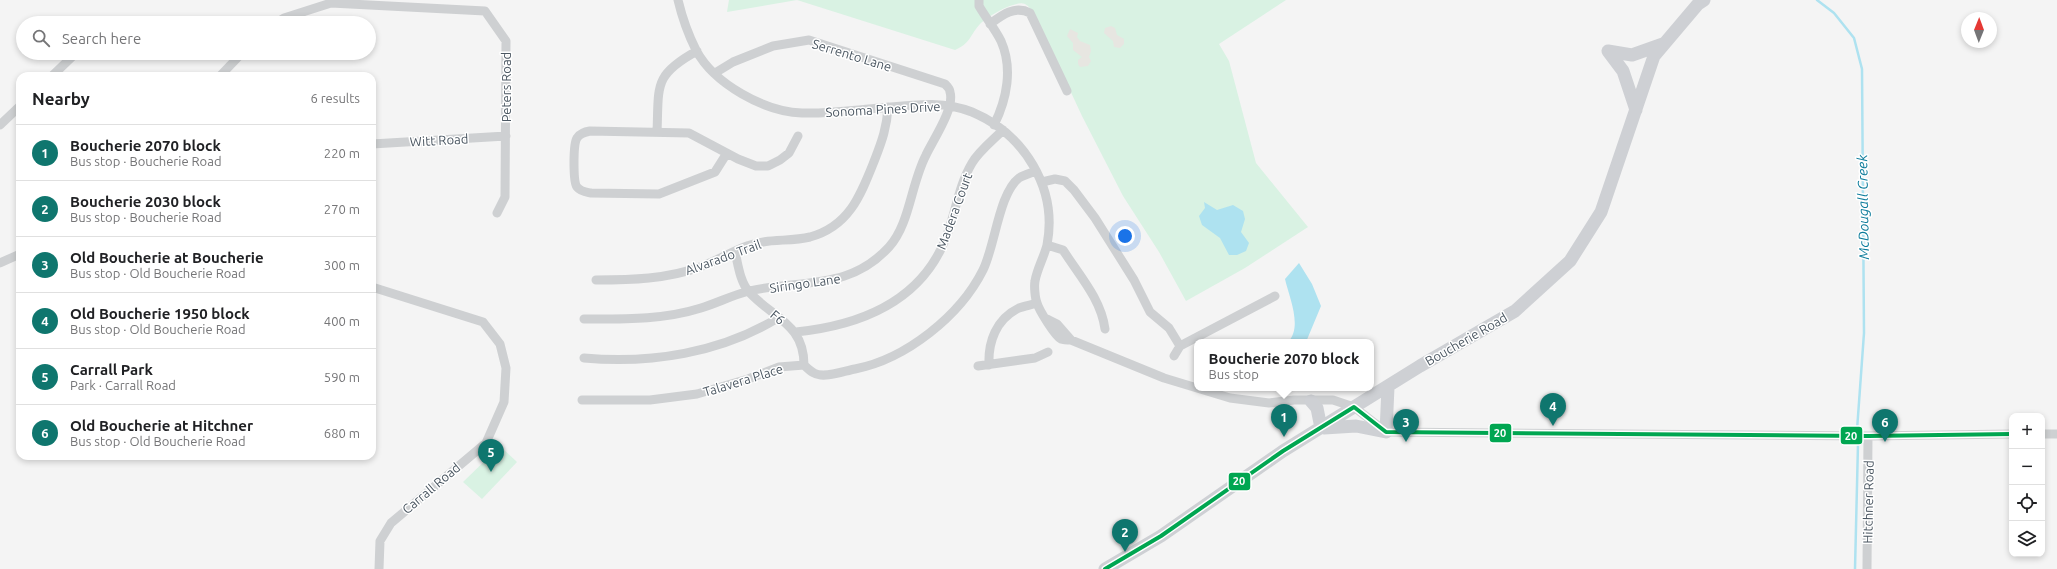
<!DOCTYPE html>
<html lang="en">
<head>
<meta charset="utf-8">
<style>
	:root { --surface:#fff; --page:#f2f2f2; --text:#202124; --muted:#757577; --line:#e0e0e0; --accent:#0f766e }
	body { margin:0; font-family:Ubuntu,sans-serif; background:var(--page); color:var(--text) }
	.controls { position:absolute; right:12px; bottom:12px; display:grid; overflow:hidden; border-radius:8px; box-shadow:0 2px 6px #0003 }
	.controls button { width:36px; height:36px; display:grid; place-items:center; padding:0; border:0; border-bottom:1px solid var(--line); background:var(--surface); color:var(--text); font:20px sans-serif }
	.compass { position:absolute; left:1961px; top:12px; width:36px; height:36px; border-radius:50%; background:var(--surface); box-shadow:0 2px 6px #0003; rotate:1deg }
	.you { position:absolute; left:1125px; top:236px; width:14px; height:14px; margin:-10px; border:3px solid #fff; border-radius:50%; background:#1a73e8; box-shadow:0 0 0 6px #1a73e833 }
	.badge { display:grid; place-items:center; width:26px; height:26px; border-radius:50%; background:var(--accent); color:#fff; font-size:13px; font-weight:700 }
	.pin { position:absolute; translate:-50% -33px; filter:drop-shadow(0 1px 2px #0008) }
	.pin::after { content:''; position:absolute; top:21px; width:14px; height:12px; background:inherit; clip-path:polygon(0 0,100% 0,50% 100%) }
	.popup { position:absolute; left:1194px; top:339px; width:180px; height:52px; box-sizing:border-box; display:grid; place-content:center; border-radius:8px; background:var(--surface); filter:drop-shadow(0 1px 3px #0005); font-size:13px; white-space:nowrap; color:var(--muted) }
	.popup b { font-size:15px; color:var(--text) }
	.popup::after { content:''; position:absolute; left:50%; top:100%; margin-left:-8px; border:8px solid transparent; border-top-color:var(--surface) }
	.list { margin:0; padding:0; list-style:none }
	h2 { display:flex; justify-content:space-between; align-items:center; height:52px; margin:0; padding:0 16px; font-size:17px }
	h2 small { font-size:13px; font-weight:400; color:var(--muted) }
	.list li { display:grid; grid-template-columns:26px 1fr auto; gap:12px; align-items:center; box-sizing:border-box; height:56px; padding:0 16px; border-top:1px solid var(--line) }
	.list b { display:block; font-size:15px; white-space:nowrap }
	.list p { margin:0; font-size:13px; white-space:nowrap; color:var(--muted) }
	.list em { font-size:13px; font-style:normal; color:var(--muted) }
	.icon { flex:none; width:22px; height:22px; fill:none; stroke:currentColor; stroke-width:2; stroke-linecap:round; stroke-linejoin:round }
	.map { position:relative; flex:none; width:2057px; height:569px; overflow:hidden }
	.search { position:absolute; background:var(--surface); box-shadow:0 2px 6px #0003; left:16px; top:16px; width:360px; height:44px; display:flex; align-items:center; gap:10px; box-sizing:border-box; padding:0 14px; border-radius:22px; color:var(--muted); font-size:15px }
	.panel { position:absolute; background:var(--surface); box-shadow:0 2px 6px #0003; left:16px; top:72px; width:360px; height:388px; border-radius:12px }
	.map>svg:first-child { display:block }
	.green { fill:#d9f2e3 }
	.sand { fill:#e7e6e1 }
	.water { fill:#aee2f0 }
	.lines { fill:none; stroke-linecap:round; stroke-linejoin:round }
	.stream { stroke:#aee2f0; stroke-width:2.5 }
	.street { stroke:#ced0d2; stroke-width:9 }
	.secondary { stroke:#ced0d4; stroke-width:13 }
	.bus-1-casing { stroke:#fff; stroke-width:7 }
	.bus-1 { stroke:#00a651; stroke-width:4 }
	.labels { text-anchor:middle; stroke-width:3; stroke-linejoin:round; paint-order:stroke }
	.street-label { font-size:13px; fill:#4a5661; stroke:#fff }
	.water-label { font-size:14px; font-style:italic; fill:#0c7c9b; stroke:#fff }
	.line-badge { stroke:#fff; stroke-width:1.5 }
	.badge-label { font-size:11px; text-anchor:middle; font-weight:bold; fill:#fff }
</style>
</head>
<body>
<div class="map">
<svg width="2057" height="569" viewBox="0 0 2057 569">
	<rect width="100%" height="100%" fill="#f4f4f4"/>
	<path class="green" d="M729,0H1286L1219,44L1229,61L1256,163L1308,227L1245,268L1186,301L1159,252L1123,196L1082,116L1034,13C1031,10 1029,6 1025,4C1015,0 988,16 980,24C970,35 970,44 955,50L797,0L727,12Z
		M500,446L517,462L482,499L463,482Z"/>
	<path class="sand" d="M1111,26L1115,28L1117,35L1124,39V44L1120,48L1114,47L1113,41L1104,33L1105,28Z
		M1070,29L1078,33L1077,37L1080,41L1090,45L1091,51L1089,57L1091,61L1088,66L1080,67L1078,64V60L1082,57L1073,50V43L1067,36Z"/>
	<path class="water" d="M1204,202L1217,210L1233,205L1243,211L1245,219L1241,232L1249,243L1246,251L1237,255H1229L1220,238L1202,225L1199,216L1205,208Z
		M1299,263L1312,284L1321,306L1306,342H1288C1303,327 1289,297 1285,279Z"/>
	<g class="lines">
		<path class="stream" d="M1817,0L1834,13L1854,38L1862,69L1864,333L1857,430
			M1855,569L1858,444"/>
		<path class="street" d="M678,0C682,17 688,34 696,50C714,84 765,112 802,113C828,114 855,110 881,108C912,105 943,100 972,112C1024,134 1058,188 1047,245C1044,257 1037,269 1035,281C1034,286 1035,298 1037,303C1039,310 1055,336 1061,339C1064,340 1068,340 1071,340L1164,378L1230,398L1269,403L1294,400H1333L1354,407L1386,432L1868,436L2012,434
			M979,0V6C986,18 995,29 1001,41C1013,68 1007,99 994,125
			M276,23L284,18L331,3L485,11L506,41L505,197L497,213
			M990,24C1002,15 1015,5 1030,13L1067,91
			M52,76L76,53
			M220,76L242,53
			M0,125L20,106
			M657,132C659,86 653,75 697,51
			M372,144L506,136
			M727,153L715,172L659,194L591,193C586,192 581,192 577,187C573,182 573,144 577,138C580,133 585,132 590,131L689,133L738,159L756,166H768L780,160L789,153L798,136
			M1042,182L1055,179L1065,181L1074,190L1095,218L1134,280L1150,312L1169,328L1180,346
			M1047,245L1063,250C1079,275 1101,299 1105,329
			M735,252C738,264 740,282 749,292C774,319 804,324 804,365
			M0,263L20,254
			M596,280C631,280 667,279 700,267C716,261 731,252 747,246C767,238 789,242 810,237C850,226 861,194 875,159C882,141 887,127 888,107
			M372,287L483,322L500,344L506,368L504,402L486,443L391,523L380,541L379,569
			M584,319C624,319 663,320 701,308C717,303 733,295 749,291C801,279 849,291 889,247C910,224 911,183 926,155C933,140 955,108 950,92C950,89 947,86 945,84L809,40L773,46L733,62L715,73
			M1047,319L1057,324L1071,340
			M796,332C854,326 913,306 941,249C955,222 956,190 972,163C979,151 992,141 1003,130
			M1174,356L1180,346L1275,296
			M584,358C651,364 720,353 778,318
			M989,365C988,342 996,319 1019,308C1024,306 1031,305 1037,303
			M978,366L1035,358L1048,352
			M582,400H650L697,394L748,379L779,367L804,365C807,368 810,371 814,373C824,379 844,371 855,369C906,359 960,316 983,270C995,246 999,193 1019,178C1024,175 1031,173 1036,171
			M2042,434H2057
			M1867,569L1868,436"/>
		<path class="secondary" d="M1608,51L1623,71L1636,110
			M1608,51L1632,55L1663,44
			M1311,401L1317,408L1321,428
			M1324,428L1356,426L1386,432L1388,387
			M1105,569L1161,536L1283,451L1420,366L1515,311L1570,261L1601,212L1654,56L1698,4L1704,0"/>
		<defs>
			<path id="bus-1" d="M1105,569L1161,536L1283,451L1354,407L1386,432L1868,436L2012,434"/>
		</defs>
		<use href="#bus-1" class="bus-1-casing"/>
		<use href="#bus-1" class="bus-1"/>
	</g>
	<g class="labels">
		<g class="street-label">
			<text transform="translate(852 55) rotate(17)" y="5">Serrento Lane</text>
			<text transform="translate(506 87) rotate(-90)" y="5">Peters Road</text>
			<text transform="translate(883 109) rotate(-3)" y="5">Sonoma Pines Drive</text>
			<text transform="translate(439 140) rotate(-3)" y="5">Witt Road</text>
			<text transform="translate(954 211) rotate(-70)" y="5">Madera Court</text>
			<text transform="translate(723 257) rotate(-20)" y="5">Alvarado Trail</text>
			<text transform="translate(805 283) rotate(-8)" y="5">Siringo Lane</text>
			<text transform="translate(778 317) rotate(40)" y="5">F6</text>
			<text transform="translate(1466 339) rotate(-30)" y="5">Boucherie Road</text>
			<text transform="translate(743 380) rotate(-17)" y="5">Talavera Place</text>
			<text transform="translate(431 488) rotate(-40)" y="5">Carrall Road</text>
			<text transform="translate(1868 502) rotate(-89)" y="5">Hitchner Road</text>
		</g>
		<g class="water-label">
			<text transform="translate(1863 207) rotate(-91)" y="5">McDougall Creek</text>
		</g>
	</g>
	<g class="line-badge">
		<rect x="1489" y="423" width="23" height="20" rx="4" fill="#00a651"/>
		<rect x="1840" y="426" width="23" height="19" rx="4" fill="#00a651"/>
		<rect x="1228" y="472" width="23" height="19" rx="4" fill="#00a651"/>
	</g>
	<g class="badge-label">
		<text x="1500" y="437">20</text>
		<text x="1851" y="440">20</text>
		<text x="1239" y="485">20</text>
	</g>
</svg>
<div class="controls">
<button>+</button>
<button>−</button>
<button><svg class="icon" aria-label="locate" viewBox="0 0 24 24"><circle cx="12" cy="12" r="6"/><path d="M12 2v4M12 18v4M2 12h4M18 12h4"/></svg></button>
<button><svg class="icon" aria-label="layers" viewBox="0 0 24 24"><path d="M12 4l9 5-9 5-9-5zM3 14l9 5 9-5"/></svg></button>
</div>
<svg class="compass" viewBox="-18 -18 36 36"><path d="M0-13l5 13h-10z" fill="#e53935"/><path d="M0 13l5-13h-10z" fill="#757577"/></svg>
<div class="you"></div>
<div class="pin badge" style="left:1284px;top:437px">1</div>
<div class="popup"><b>Boucherie 2070 block</b>Bus stop</div>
<div class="pin badge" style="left:1125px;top:552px">2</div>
<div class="pin badge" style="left:1406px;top:442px">3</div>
<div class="pin badge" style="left:1553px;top:426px">4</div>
<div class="pin badge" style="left:491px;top:472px">5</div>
<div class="pin badge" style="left:1885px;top:442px">6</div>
<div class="search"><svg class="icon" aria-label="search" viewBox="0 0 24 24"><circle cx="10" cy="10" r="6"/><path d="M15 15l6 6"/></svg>Search here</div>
<section class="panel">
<h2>Nearby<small>6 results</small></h2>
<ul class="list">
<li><span class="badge">1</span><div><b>Boucherie 2070 block</b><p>Bus stop · Boucherie Road</p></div><em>220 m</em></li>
<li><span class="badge">2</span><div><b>Boucherie 2030 block</b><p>Bus stop · Boucherie Road</p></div><em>270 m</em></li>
<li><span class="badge">3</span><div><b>Old Boucherie at Boucherie</b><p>Bus stop · Old Boucherie Road</p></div><em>300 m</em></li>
<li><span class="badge">4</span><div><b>Old Boucherie 1950 block</b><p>Bus stop · Old Boucherie Road</p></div><em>400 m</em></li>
<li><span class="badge">5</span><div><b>Carrall Park</b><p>Park · Carrall Road</p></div><em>590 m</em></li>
<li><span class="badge">6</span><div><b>Old Boucherie at Hitchner</b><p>Bus stop · Old Boucherie Road</p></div><em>680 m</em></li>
</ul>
</section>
</div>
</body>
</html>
